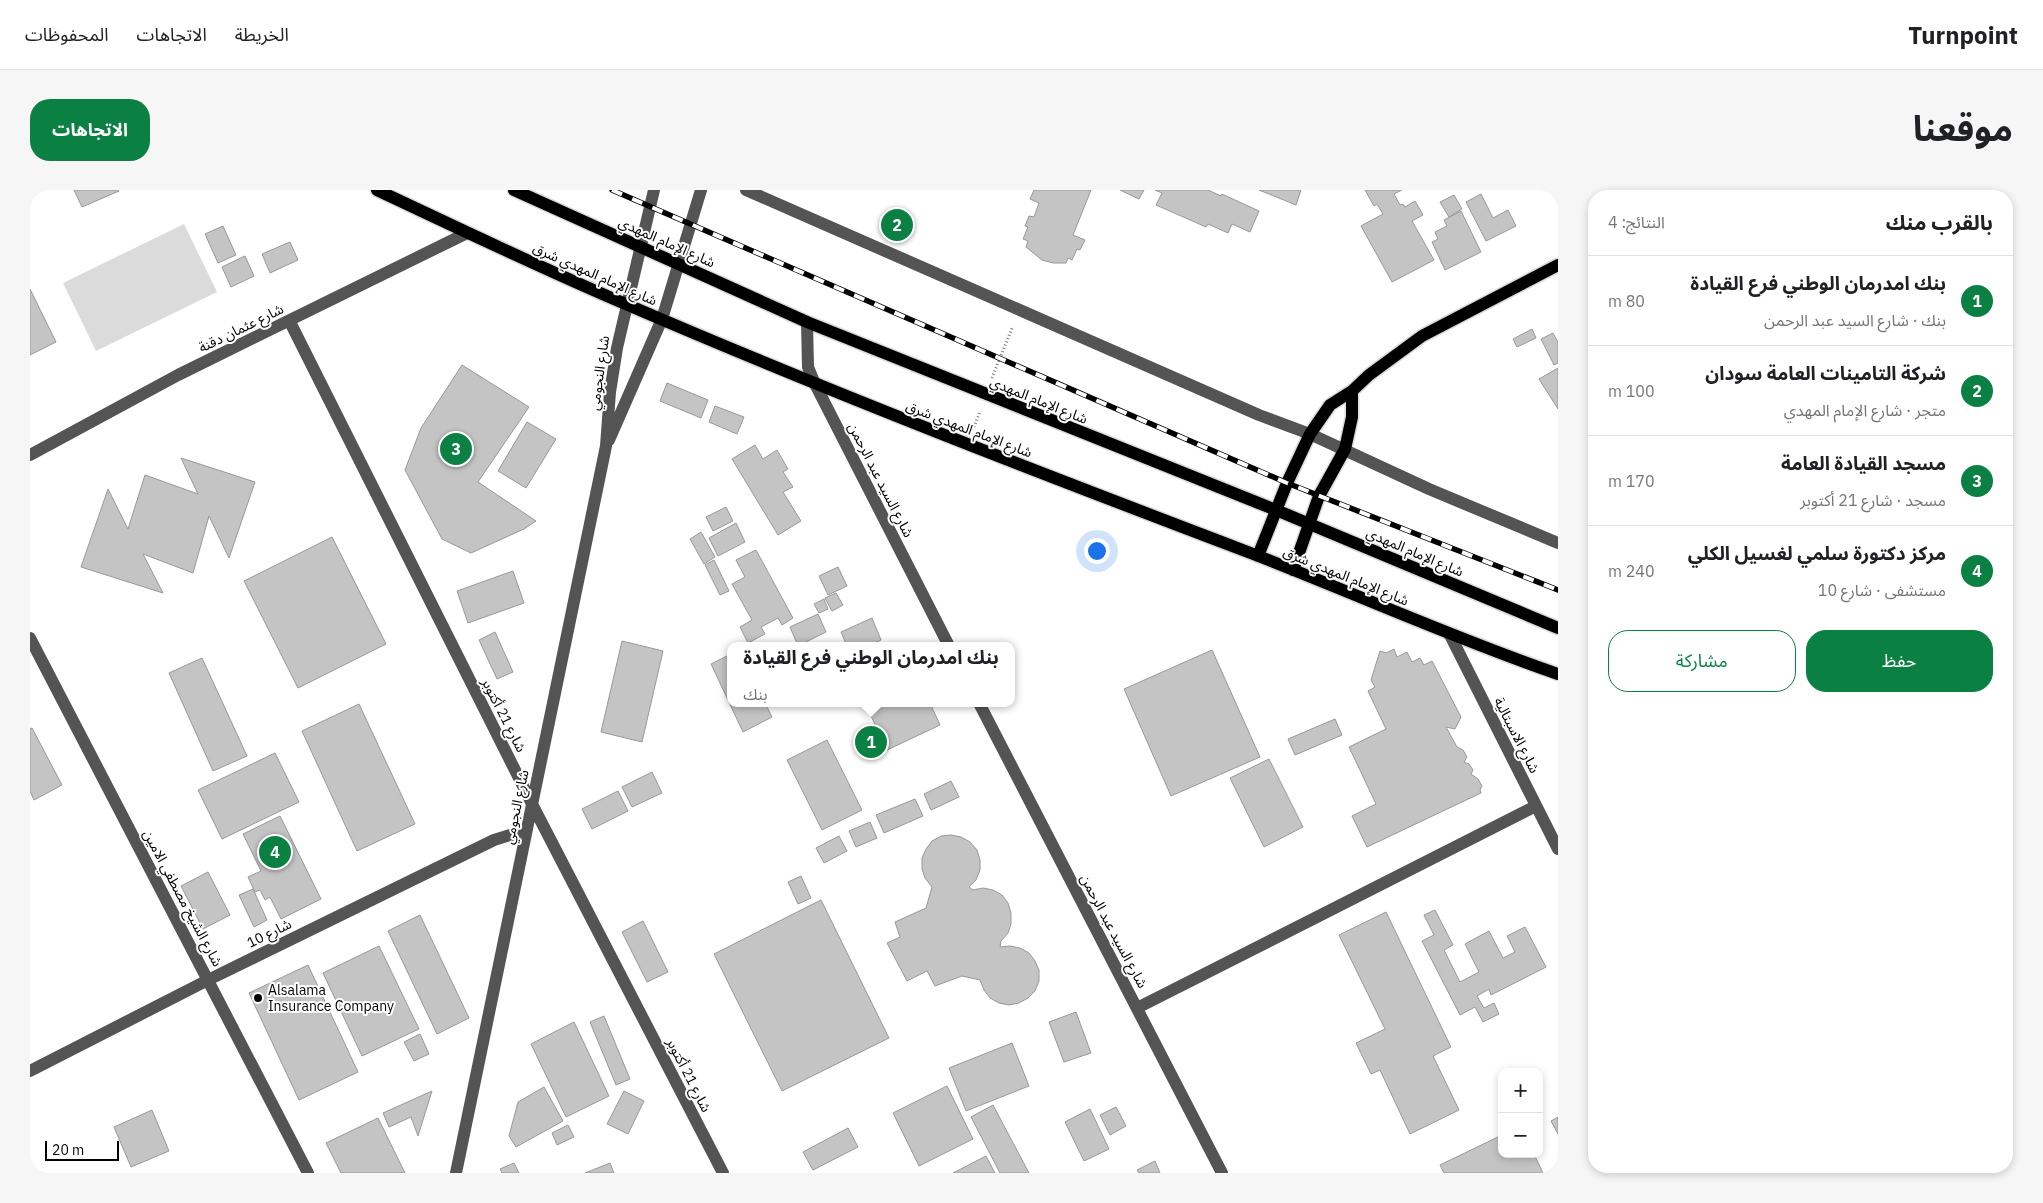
<!DOCTYPE html>
<html lang="ar">
<head>
<meta charset="utf-8">
<style>
	:root { --surface:#fff; --page:#f6f6f6; --text:#202124; --muted:#757577; --line:#e0e0e0; --accent:#0b8043 }
	body { margin:0; font-family:"IBM Plex Sans","Noto Sans Arabic",sans-serif; background:var(--page); color:var(--text); direction:rtl }
	.controls { position:absolute; right:15px; bottom:15px; display:grid; overflow:hidden; border-radius:10px; box-shadow:0 2px 8px #0003 }
	.controls button { width:45px; height:45px; display:grid; place-items:center; padding:0; border:0; border-bottom:1px solid var(--line); background:var(--surface); color:var(--text); font:25px sans-serif }
	.scale { position:absolute; left:15px; bottom:12px; width:74px; box-sizing:border-box; padding-left:5px; border:2px solid #000; border-top:0; font-size:14px; line-height:18px; white-space:nowrap; color:#000; -webkit-text-stroke:4px #fff; paint-order:stroke }
	.you { position:absolute; left:1066px; top:360px; width:18px; height:18px; margin:-12px; border:4px solid #fff; border-radius:50%; background:#1a73e8; box-shadow:0 0 0 8px #1a73e833 }
	.badge { display:grid; place-items:center; width:32px; height:32px; border-radius:50%; background:var(--accent); color:#fff; font-size:16px; font-weight:700 }
	.pin { position:absolute; translate:-50% -50%; border:2px solid #fff; box-shadow:0 1px 5px #0006 }
	.popup { position:absolute; left:697px; top:452px; width:288px; height:65px; box-sizing:border-box; display:grid; place-content:center; border-radius:10px; background:var(--surface); filter:drop-shadow(0 1px 4px #0005); font-size:16px; white-space:nowrap; color:var(--muted) }
	.popup b { font-size:19px; color:var(--text) }
	.popup::after { content:''; position:absolute; left:50%; top:100%; margin-left:-10px; border:10px solid transparent; border-top-color:var(--surface) }
	.list { margin:0; padding:0; list-style:none }
	h2 { display:flex; justify-content:space-between; align-items:center; height:65px; margin:0; padding:0 20px; font-size:21px }
	h2 small { font-size:16px; font-weight:400; color:var(--muted) }
	.list li { display:grid; grid-template-columns:32px 1fr auto; gap:15px; align-items:center; box-sizing:border-box; height:90px; padding:0 20px; border-top:1px solid var(--line) }
	.list b { display:block; font-size:19px; white-space:nowrap }
	.list p { margin:0; font-size:16px; white-space:nowrap; color:var(--muted) }
	.list em { font-size:16px; font-style:normal; color:var(--muted) }
	.actions { display:flex; gap:10px; padding:15px 20px }
	.actions a { flex:1; padding:11px 0; border:1px solid var(--accent); border-radius:20px; text-align:center; font-size:18px; color:var(--accent) }
	.actions .main { background:var(--accent); color:#fff }
	.map { position:relative; flex:none; width:1528px; height:983px; overflow:hidden; direction:ltr; border-radius:20px }
	header { display:flex; align-items:center; gap:30px; box-sizing:border-box; height:70px; padding:0 25px; background:var(--surface); border-bottom:1px solid var(--line) }
	header strong { font-size:24px }
	nav { display:flex; gap:28px; margin-inline-start:auto; font-size:18px }
	.intro { display:flex; align-items:center; justify-content:space-between; box-sizing:border-box; height:120px; padding:0 30px }
	h1 { margin:0; font-size:35px }
	.button { padding:12px 22px; border-radius:20px; background:var(--accent); color:#fff; font-size:18px; font-weight:700 }
	main { display:flex; gap:30px; padding:0 30px }
	aside { flex:1; background:var(--surface); border-radius:20px; box-shadow:0 2px 8px #0003 }
	.map>svg:first-child { display:block }
	.green { fill:#dbdbdb }
	.building { fill:#c4c4c4; stroke:#989898 }
	.lines { fill:none; stroke-linecap:round; stroke-linejoin:round }
	.major-casing { stroke:#dbdbdb; stroke-width:15 }
	.path { stroke:#767676; stroke-width:3; stroke-dasharray:1 2.5; stroke-linecap:butt }
	.minor { stroke:#545454; stroke-width:12 }
	.major { stroke:#000; stroke-width:12 }
	.rail-casing { stroke:#000; stroke-width:5.5 }
	.rail { stroke:#fff; stroke-width:4; stroke-dasharray:11; stroke-linecap:butt }
	.poi-dot { fill:#000; stroke:#fff; stroke-width:2 }
	.labels { text-anchor:middle; stroke-width:4; stroke-linejoin:round; paint-order:stroke }
	.street-label { font-size:14px; fill:#000; stroke:#fff }
	.poi-label { font-size:14px; fill:#000; stroke:#fff; text-anchor:start }
</style>
</head>
<body>
<header>
<strong>Turnpoint</strong>
<nav><a>الخريطة</a><a>الاتجاهات</a><a>المحفوظات</a></nav>
</header>
<div class="intro"><h1>موقعنا</h1><a class="button">الاتجاهات</a></div>
<main>
<aside>
<h2>بالقرب منك<small>النتائج: 4</small></h2>
<ul class="list">
<li><span class="badge">1</span><div><b>بنك امدرمان الوطني فرع القيادة</b><p>بنك · شارع السيد عبد الرحمن</p></div><em>80 m</em></li>
<li><span class="badge">2</span><div><b>شركة التامينات العامة سودان</b><p>متجر · شارع الإمام المهدي</p></div><em>100 m</em></li>
<li><span class="badge">3</span><div><b>مسجد القيادة العامة</b><p>مسجد · شارع 21 أكتوبر</p></div><em>170 m</em></li>
<li><span class="badge">4</span><div><b>مركز دكتورة سلمي لغسيل الكلي</b><p>مستشفى · شارع 10</p></div><em>240 m</em></li>
</ul>
<div class="actions"><a class="main">حفظ</a><a>مشاركة</a></div>
</aside>
<div class="map">
<svg width="1528" height="983" viewBox="0 0 1528 983">
	<rect width="100%" height="100%" fill="#fff"/>
	<path class="green" d="M154,34L187,102L66,161L33,93Z"/>
	<path class="building" d="M44,0H88L89,1L52,17Z
		M1004,0H1061L1043,45L1055,50L1050,60L1047,59L1042,70L1038,68L1036,73H1023L1012,70L996,57L998,51L993,49L998,37L995,36L999,26L1004,27L1009,13L1000,9Z
		M1090,0H1114L1109,9Z
		M1125,0H1178L1191,6L1192,4L1229,21L1220,42L1202,34L1198,43L1178,34L1176,37L1126,15L1132,3Z
		M1229,0H1271L1266,15Z
		M1335,0H1372L1364,4L1370,15L1373,14L1375,17L1385,11L1393,25L1382,31L1404,70L1362,92L1331,36L1353,24L1347,14L1344,16Z
		M1451,4L1463,28L1478,20L1486,36L1456,51L1436,12Z
		M1424,5L1432,19L1419,27L1410,12Z
		M1431,21L1451,62L1415,80L1402,52L1408,49L1405,42L1417,36L1414,30Z
		M193,36L206,65L188,73L175,44Z
		M260,52L268,70L240,83L232,64Z
		M215,66L224,86L201,97L192,77Z
		M0,99L26,152L0,165Z
		M1502,139L1506,148L1487,157L1483,149Z
		M1523,143L1528,152V173L1524,175L1511,149Z
		M432,175L499,217L448,292L506,331L494,339L441,363L412,349L375,280L391,238Z
		M1528,178V219L1509,189Z
		M637,193L678,210L671,228L630,211Z
		M685,216L714,227L707,244L679,232Z
		M497,232L526,249L496,298L468,281Z
		M725,255L733,269L747,260L758,279L753,282L763,297L753,302L771,331L748,345L702,269Z
		M151,268L225,292L199,368L179,326L163,383L113,364L133,403L51,377L78,299L98,339L115,285L168,304Z
		M696,317L703,331L683,341L676,327Z
		M706,333L715,352L688,366L679,348Z
		M671,342L685,367L674,374L660,349Z
		M302,347L356,454L268,498L214,391Z
		M726,360L763,428L752,435L748,428L731,437L735,444L718,453L710,437L722,430L702,394L715,387L706,370Z
		M684,370L699,401L690,405L675,375Z
		M808,377L817,396L798,405L789,386Z
		M483,381L494,413L438,433L427,401Z
		M806,403L813,415L802,421L795,408Z
		M794,409L798,419L789,423L784,414Z
		M788,424L796,442L768,456L760,437Z
		M842,428L851,450L838,456H817L811,442Z
		M465,442L483,482L467,489L449,450Z
		M592,451L633,461L612,552L571,542Z
		M1364,459L1367,467L1377,462L1382,472L1390,468L1394,475L1402,471L1431,527L1425,539L1416,537L1427,557L1433,560L1437,567L1434,572L1439,574L1443,580L1441,584L1448,589L1452,596L1450,600L1451,603L1337,657L1322,626L1346,614L1319,557L1356,539L1338,501L1345,497L1341,490L1350,461L1356,463Z
		M1182,460L1230,567L1141,606L1094,499Z
		M701,464V513H735L742,527L713,542L681,474Z
		M172,468L217,566L183,581L139,483Z
		M835,513H900L910,535L857,560Z
		M329,514L385,634L327,661L272,541Z
		M1305,529L1312,545L1265,565L1258,549Z
		M2,538L32,595L4,610L0,601V539Z
		M797,550L832,620L792,640L757,570Z
		M245,563L269,612L192,649L168,600Z
		M1239,569L1273,637L1234,657L1200,588Z
		M622,582L632,603L602,617L592,597Z
		M921,591L929,607L901,620L894,604Z
		M588,601L598,621L562,639L552,619Z
		M885,609L893,626L854,643L846,625Z
		M250,626L291,709L251,729L240,707L235,710L230,700L225,702L218,687L231,681L213,644Z
		M840,632L847,648L826,657L819,641Z
		M921,645L931,647L940,652L947,660L950,670V680L946,690L939,697L943,700L953,698L963,700L972,705L978,713L981,723V734L978,743L971,751L970,757L980,756L990,758L999,763L1005,771L1009,780V791L1005,801L998,808L989,813L979,815L969,813L960,808L954,800L950,790L932,786L905,796L897,781L877,791L857,753L870,747L865,732L896,718L902,697L895,688L892,679V668L896,659L902,651L911,646Z
		M809,646L817,661L794,673L786,658Z
		M178,682L200,725L173,739L151,696Z
		M771,686L781,708L768,714L758,692Z
		M223,699L237,730L224,737L209,705Z
		M791,710L859,848L752,901L684,764Z
		M1405,720L1423,755L1414,760L1430,792L1449,782L1435,754L1459,741L1473,768L1485,762L1477,746L1495,737L1516,777L1461,805L1459,799L1447,806L1454,818L1464,813L1469,824L1453,832L1445,817L1430,825L1392,751L1404,745L1394,725Z
		M1356,722L1421,857L1403,866L1429,920L1380,944L1350,880L1341,884L1326,853L1355,839L1309,745Z
		M390,725L439,828L407,844L358,741Z
		M613,731L638,782L617,792L592,742Z
		M349,756L389,839L332,866L293,783Z
		M278,775L328,882L269,910L219,803Z
		M1046,822L1061,863L1034,872L1019,832Z
		M574,826L600,889L586,895L560,832Z
		M544,832L579,906L536,927L501,854Z
		M390,844L399,864L384,871L374,852Z
		M982,853L999,896L936,921L919,878Z
		M917,896L943,949L889,976L863,923Z
		M514,897L533,931L486,957L479,946L488,912Z
		M402,901L388,946L381,927L359,937L353,923Z
		M594,901L614,911L598,944L577,934Z
		M963,915L999,983H970L941,927Z
		M1086,917L1096,936L1080,945L1070,925Z
		M1060,919L1079,959L1054,971L1035,932Z
		M122,920L139,961L101,977L84,937Z
		M1528,927V944L1521,931Z
		M348,928L375,983H311L296,953Z
		M538,935L544,947L527,955L522,943Z
		M818,938L828,957L783,980L773,962Z
		M1472,945V964H1504L1513,983H1414L1410,975Z
		M956,966L965,983H923Z
		M1125,971L1130,983H1109L1107,980Z
		M484,973L489,983H472L470,979Z
		M580,973L584,983H555Z"/>
	<g class="lines">
		<defs>
			<path id="major" d="M347,0C430,39 513,79 598,115C802,203 1010,283 1218,362C1322,402 1423,448 1528,484
				M484,0L777,132L1246,320L1528,438
				M1228,366L1257,293L1280,244L1300,215L1322,201L1339,185L1392,146L1528,75
				M1263,380L1289,306L1315,259L1322,227V201"/>
		</defs>
		<use href="#major" class="major-casing"/>
		<path class="path" d="M962,188L983,136
			M944,237L950,222"/>
		<path class="minor" d="M716,0L1229,225L1280,244L1399,299L1528,353
			M260,132L502,614L693,983
			M777,132L778,177L785,194L919,456
			M579,250L632,129L671,0
			M0,265L148,185L437,43
			M1420,445L1528,659
			M0,448L278,983
			M949,513L1192,983
			M1107,818L1506,616
			M0,881L178,790L464,650L480,645L496,644
			M426,983L576,256L580,202L587,158L624,0"/>
		<use href="#major" class="major"/>
		<defs>
			<path id="rail" d="M582,0L1257,293L1528,400"/>
		</defs>
		<use href="#rail" class="rail-casing"/>
		<use href="#rail" class="rail"/>
	</g>
	<circle class="poi-dot" cx="228" cy="808" r="5"/>
	<g class="labels">
		<g class="street-label">
			<text transform="translate(637 52) rotate(24)" y="5">شارع الإمام المهدي</text>
			<text transform="translate(565 84) rotate(24)" y="5">شارع الإمام المهدي شرق</text>
			<text transform="translate(211 138) rotate(-26)" y="5">شارع عثمان دقنة</text>
			<text transform="translate(569 183) rotate(-82)" y="5">شارع النجومي</text>
			<text transform="translate(1009 210) rotate(22)" y="5">شارع الإمام المهدي</text>
			<text transform="translate(939 239) rotate(21)" y="5">شارع الإمام المهدي شرق</text>
			<text transform="translate(851 290) rotate(63)" y="5">شارع السيد عبد الرحمن</text>
			<text transform="translate(1385 362) rotate(23)" y="5">شارع الإمام المهدي</text>
			<text transform="translate(1316 386) rotate(22)" y="5">شارع الإمام المهدي شرق</text>
			<text transform="translate(474 525) rotate(63)" y="5">شارع 21 أكتوبر</text>
			<text transform="translate(1487 545) rotate(63)" y="5">شارع الاسبتالية</text>
			<text transform="translate(486 617) rotate(-78)" y="5">شارع النجومي</text>
			<text transform="translate(153 708) rotate(62)" y="5">شارع الشيخ مصطفي الامين</text>
			<text transform="translate(1084 741) rotate(62)" y="5">شارع السيد عبد الرحمن</text>
			<text transform="translate(239 743) rotate(-26)" y="5">شارع 10</text>
			<text transform="translate(659 885) rotate(63)" y="5">شارع 21 أكتوبر</text>
		</g>
		<g class="poi-label">
			<text x="238" y="805">Alsalama<tspan x="238" dy="16">Insurance Company</tspan></text>
		</g>
	</g>
</svg>
<div class="controls">
<button>+</button>
<button>−</button>
</div>
<div class="scale">20 m</div>
<div class="you"></div>
<div class="pin badge" style="left:841px;top:552px">1</div>
<div class="popup"><b>بنك امدرمان الوطني فرع القيادة</b>بنك</div>
<div class="pin badge" style="left:867px;top:35px">2</div>
<div class="pin badge" style="left:426px;top:259px">3</div>
<div class="pin badge" style="left:245px;top:662px">4</div>
</div>
</main>
</body>
</html>
